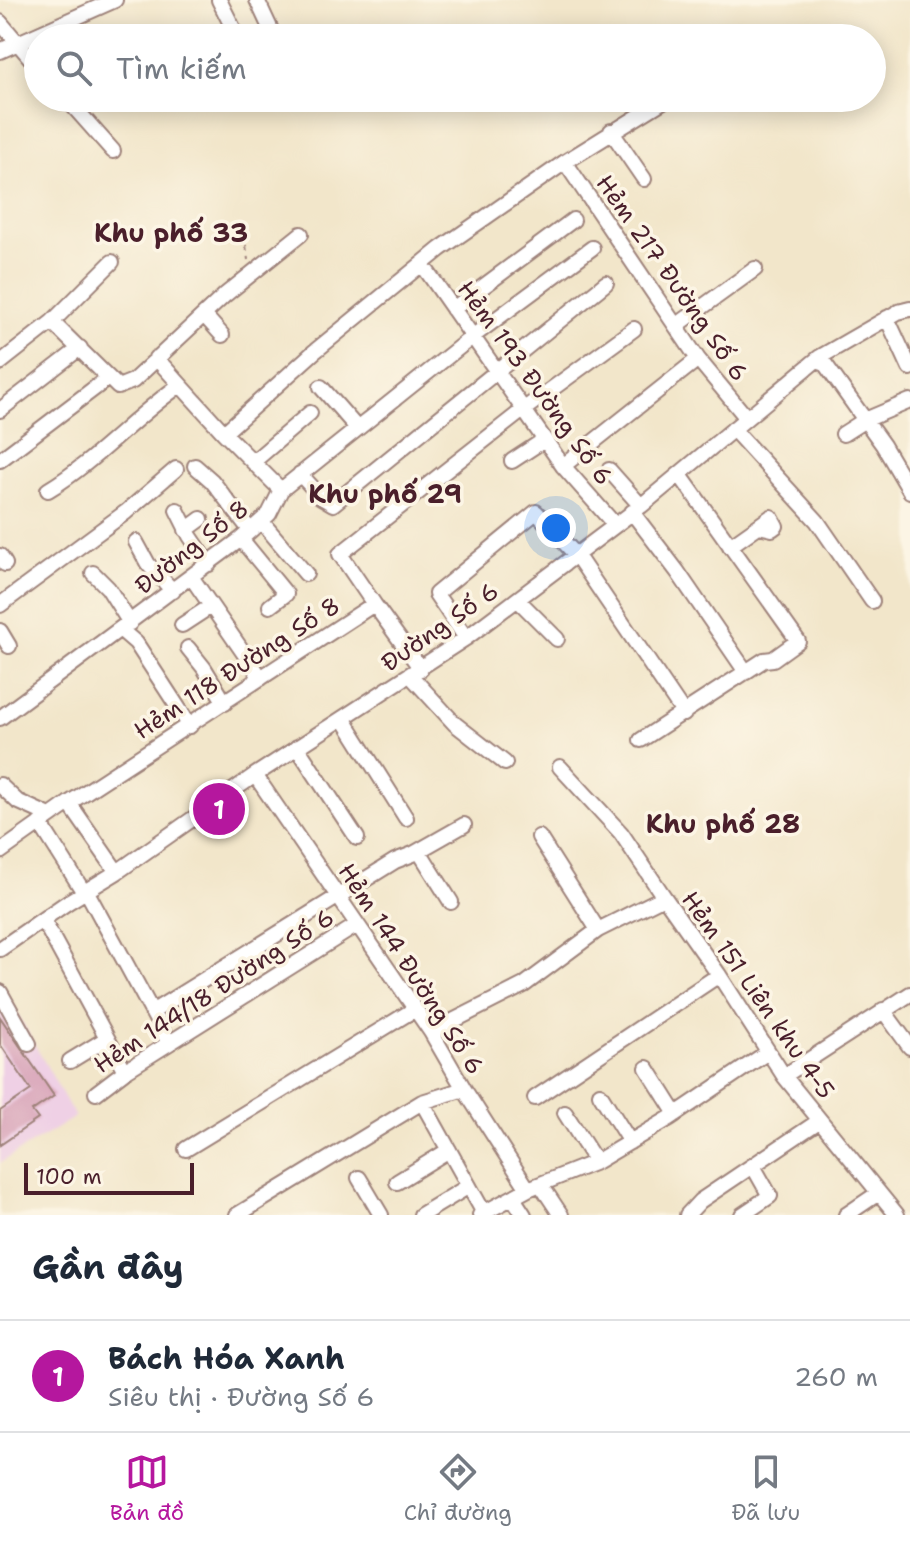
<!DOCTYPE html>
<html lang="vi">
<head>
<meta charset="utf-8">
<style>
	:root { --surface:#fff; --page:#f2f2f3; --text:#1f2937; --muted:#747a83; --line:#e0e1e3; --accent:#b5179e }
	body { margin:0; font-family:"Shantell Sans",sans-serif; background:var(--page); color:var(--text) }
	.scale { position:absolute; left:24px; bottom:20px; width:170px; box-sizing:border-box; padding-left:8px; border:4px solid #4a1f2b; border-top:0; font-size:22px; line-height:28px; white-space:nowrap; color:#4a1f2b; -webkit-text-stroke:6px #fcf5e5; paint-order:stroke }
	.you { position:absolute; left:556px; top:528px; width:28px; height:28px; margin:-20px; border:6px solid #fff; border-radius:50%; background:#1a73e8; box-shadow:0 0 0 12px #1a73e833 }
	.badge { display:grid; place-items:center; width:52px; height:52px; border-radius:50%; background:var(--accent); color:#fff; font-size:26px; font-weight:700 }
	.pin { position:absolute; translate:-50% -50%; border:4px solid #fff; box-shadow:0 2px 8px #0006 }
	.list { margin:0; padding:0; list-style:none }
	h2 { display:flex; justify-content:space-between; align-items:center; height:104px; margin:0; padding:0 32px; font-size:34px }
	h2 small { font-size:26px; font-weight:400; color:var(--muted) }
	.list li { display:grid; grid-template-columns:52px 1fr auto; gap:24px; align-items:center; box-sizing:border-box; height:112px; padding:0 32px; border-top:2px solid var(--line) }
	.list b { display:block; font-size:30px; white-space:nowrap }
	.list p { margin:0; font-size:26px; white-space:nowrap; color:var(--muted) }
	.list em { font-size:26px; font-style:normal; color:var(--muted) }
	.icon { flex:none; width:44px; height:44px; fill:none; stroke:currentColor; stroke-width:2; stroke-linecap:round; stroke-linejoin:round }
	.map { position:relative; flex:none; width:910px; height:1215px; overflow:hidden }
	.search { position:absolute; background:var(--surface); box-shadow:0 4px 20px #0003; left:24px; right:24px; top:24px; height:88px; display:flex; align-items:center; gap:20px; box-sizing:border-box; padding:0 28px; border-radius:44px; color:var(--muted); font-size:30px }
	.sheet { height:216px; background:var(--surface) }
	nav { display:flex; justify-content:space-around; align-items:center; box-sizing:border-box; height:112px; border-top:2px solid var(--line); background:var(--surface); font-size:22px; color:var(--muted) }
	nav a { display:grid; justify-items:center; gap:4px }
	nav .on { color:var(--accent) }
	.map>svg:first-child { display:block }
	.built { fill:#efd0e5 }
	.building { fill:#dcacbe }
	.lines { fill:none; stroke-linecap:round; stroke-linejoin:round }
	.minor-casing { stroke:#9e827a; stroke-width:18 }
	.path { stroke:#9e827a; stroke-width:2; stroke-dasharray:6 6; stroke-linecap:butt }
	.minor { stroke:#fff; stroke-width:14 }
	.labels { text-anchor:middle; stroke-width:7; stroke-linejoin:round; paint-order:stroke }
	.street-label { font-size:24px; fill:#4a1f2b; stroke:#fcf5e5 }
	.neighbourhood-label { font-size:26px; font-weight:bold; fill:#4a1f2b; stroke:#fcf5e5 }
</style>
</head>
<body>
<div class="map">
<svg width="910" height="1215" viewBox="0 0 910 1215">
	<rect width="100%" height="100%" fill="#fcf5e5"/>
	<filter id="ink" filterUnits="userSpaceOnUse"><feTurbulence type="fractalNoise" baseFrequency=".0125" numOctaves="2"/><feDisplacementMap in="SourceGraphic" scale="16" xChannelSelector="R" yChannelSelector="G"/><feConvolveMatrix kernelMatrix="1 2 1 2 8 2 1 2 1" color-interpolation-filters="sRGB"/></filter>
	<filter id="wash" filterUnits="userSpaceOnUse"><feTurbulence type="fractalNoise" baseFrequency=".006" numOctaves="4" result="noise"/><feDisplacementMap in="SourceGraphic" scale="32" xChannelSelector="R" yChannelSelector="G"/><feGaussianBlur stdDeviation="1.8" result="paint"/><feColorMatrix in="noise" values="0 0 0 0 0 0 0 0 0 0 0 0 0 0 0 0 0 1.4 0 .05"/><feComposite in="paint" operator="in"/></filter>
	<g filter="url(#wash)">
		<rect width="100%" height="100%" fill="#f2e6ca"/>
		<path class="built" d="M0,982L75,1117L0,1163Z"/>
		<g id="blocks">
			<path class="building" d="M0,1017L54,1096L32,1111L38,1119L0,1145V1111L31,1090L0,1044Z"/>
		</g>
	</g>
	<g filter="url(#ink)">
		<use href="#blocks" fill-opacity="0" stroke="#9e827a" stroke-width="2"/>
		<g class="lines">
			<defs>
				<path id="minor" d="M219,0L238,38
					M257,0L271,30
					M0,22L38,67
					M67,22L73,38
					M0,51L115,0
					M66,98L113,151
					M611,131L644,179
					M565,162L698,359L746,417
					M422,264L563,466L615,525
					M453,309L573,220
					M204,315L222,335
					M887,318L910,368
					M52,322L118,387L133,381L225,295L301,234
					M676,326L755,269
					M820,357L865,420L910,401
					M156,358L224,433L281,490
					M0,363L52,322L112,262
					M321,387L357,428
					M0,410L80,348
					M733,429L817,521L872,601
					M224,433L314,352L440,249L565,162L668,98
					M843,434L865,420L883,445L910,491
					M0,460L108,378
					M512,461L544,440
					M253,462L310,413
					M195,466L212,481L250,530
					M563,466L698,359
					M609,470L641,506
					M300,474L321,497L333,504L606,283
					M48,490C96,461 134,417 180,385
					M177,510L190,536L209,564
					M632,512L677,571L746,672
					M261,521L306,574
					M186,530L201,519
					M241,539L286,594L270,606
					M136,542L148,564L173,591
					M730,546L771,517L776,526L772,529L759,526
					M0,556L5,564
					M93,573L108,588L130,623
					M192,578L261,678
					M518,600L557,639
					M374,604L421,669
					M0,605L126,512L176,469
					M182,625L211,606
					M121,630L136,643L190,726
					M0,631L9,646
					M466,638L436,594L536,512L577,556L684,714
					M188,648L204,668L225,703
					M410,675L455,724L505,763
					M0,718L241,539L269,514L281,490L472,337L592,248
					M343,718L406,818
					M641,740L764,660L773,659L798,641L680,475
					M297,747L357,838
					M560,767L621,833L664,897
					M255,775L431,1032L464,1089L528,1189
					M0,785L17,801L50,816
					M69,803L117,872
					M40,823L83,891
					M539,837L598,930
					M419,851L451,902
					M0,852L69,803L374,604L340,554L523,410L634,329
					M86,890L169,1043
					M43,920L125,1071
					M0,949L68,902L117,872L255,775L466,638L641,506L820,357L898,312L910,309
					M0,992L29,1044
					M883,1010L910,1047
					M152,1012L395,861L413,854L464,825
					M431,1032L524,985L598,930L664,897L719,975L784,1076L897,1215
					M70,1061L106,1039
					M647,1068L676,1114
					M784,1076L910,994
					M96,1093L125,1071L357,925
					M600,1094L630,1142
					M535,1098L719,975
					M422,1102L484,1213
					M565,1113L596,1162
					M186,1149L415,1009
					M359,1178L381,1215
					M397,1182L449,1150
					M541,1185L561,1215
					M513,1198L524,1215
					M237,1215L422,1102L464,1089
					M421,1215L469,1186
					M480,1215L528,1189L596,1162L670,1118L768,1052
					M687,1215L700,1201L819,1121
					M742,1215L770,1196L753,1166
					M846,1215L877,1194"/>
			</defs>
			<use href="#minor" class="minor-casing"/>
			<path class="path" d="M246,245L248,260"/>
			<use href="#minor" class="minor"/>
		</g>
	</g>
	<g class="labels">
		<g class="street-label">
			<text transform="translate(672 278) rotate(55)" y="8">Hẻm 217 Đường Số 6</text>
			<text transform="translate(535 383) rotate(54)" y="8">Hẻm 193 Đường Số 6</text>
			<text transform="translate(192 547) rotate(-38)" y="8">Đường Số 8</text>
			<text transform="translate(440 627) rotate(-35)" y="8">Đường Số 6</text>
			<text transform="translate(237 668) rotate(-33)" y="8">Hẻm 118 Đường Số 8</text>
			<text transform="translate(411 969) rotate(57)" y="8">Hẻm 144 Đường Số 6</text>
			<text transform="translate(214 991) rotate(-33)" y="8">Hẻm 144/18 Đường Số 6</text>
			<text transform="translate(758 995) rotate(55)" y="8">Hẻm 151 Liên khu 4-5</text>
		</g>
		<g class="neighbourhood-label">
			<text x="171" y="242">Khu phố 33</text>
			<text x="385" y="503">Khu phố 29</text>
			<text x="723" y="833">Khu phố 28</text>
		</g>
	</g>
</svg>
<div class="scale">100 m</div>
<div class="you"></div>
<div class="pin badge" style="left:219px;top:809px">1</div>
<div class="search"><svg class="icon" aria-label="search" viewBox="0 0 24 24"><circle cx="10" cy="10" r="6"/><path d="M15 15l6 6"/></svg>Tìm kiếm</div>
</div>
<section class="sheet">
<h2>Gần đây<small></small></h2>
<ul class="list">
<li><span class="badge">1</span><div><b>Bách Hóa Xanh</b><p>Siêu thị · Đường Số 6</p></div><em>260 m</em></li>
</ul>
</section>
<nav>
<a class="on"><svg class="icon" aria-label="map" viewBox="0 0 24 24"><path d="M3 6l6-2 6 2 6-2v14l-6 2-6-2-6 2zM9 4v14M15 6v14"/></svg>Bản đồ</a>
<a><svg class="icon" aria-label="directions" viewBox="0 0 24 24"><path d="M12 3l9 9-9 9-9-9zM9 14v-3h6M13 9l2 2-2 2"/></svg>Chỉ đường</a>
<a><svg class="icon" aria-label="saved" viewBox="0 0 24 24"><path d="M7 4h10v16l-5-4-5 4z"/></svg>Đã lưu</a>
</nav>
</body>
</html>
